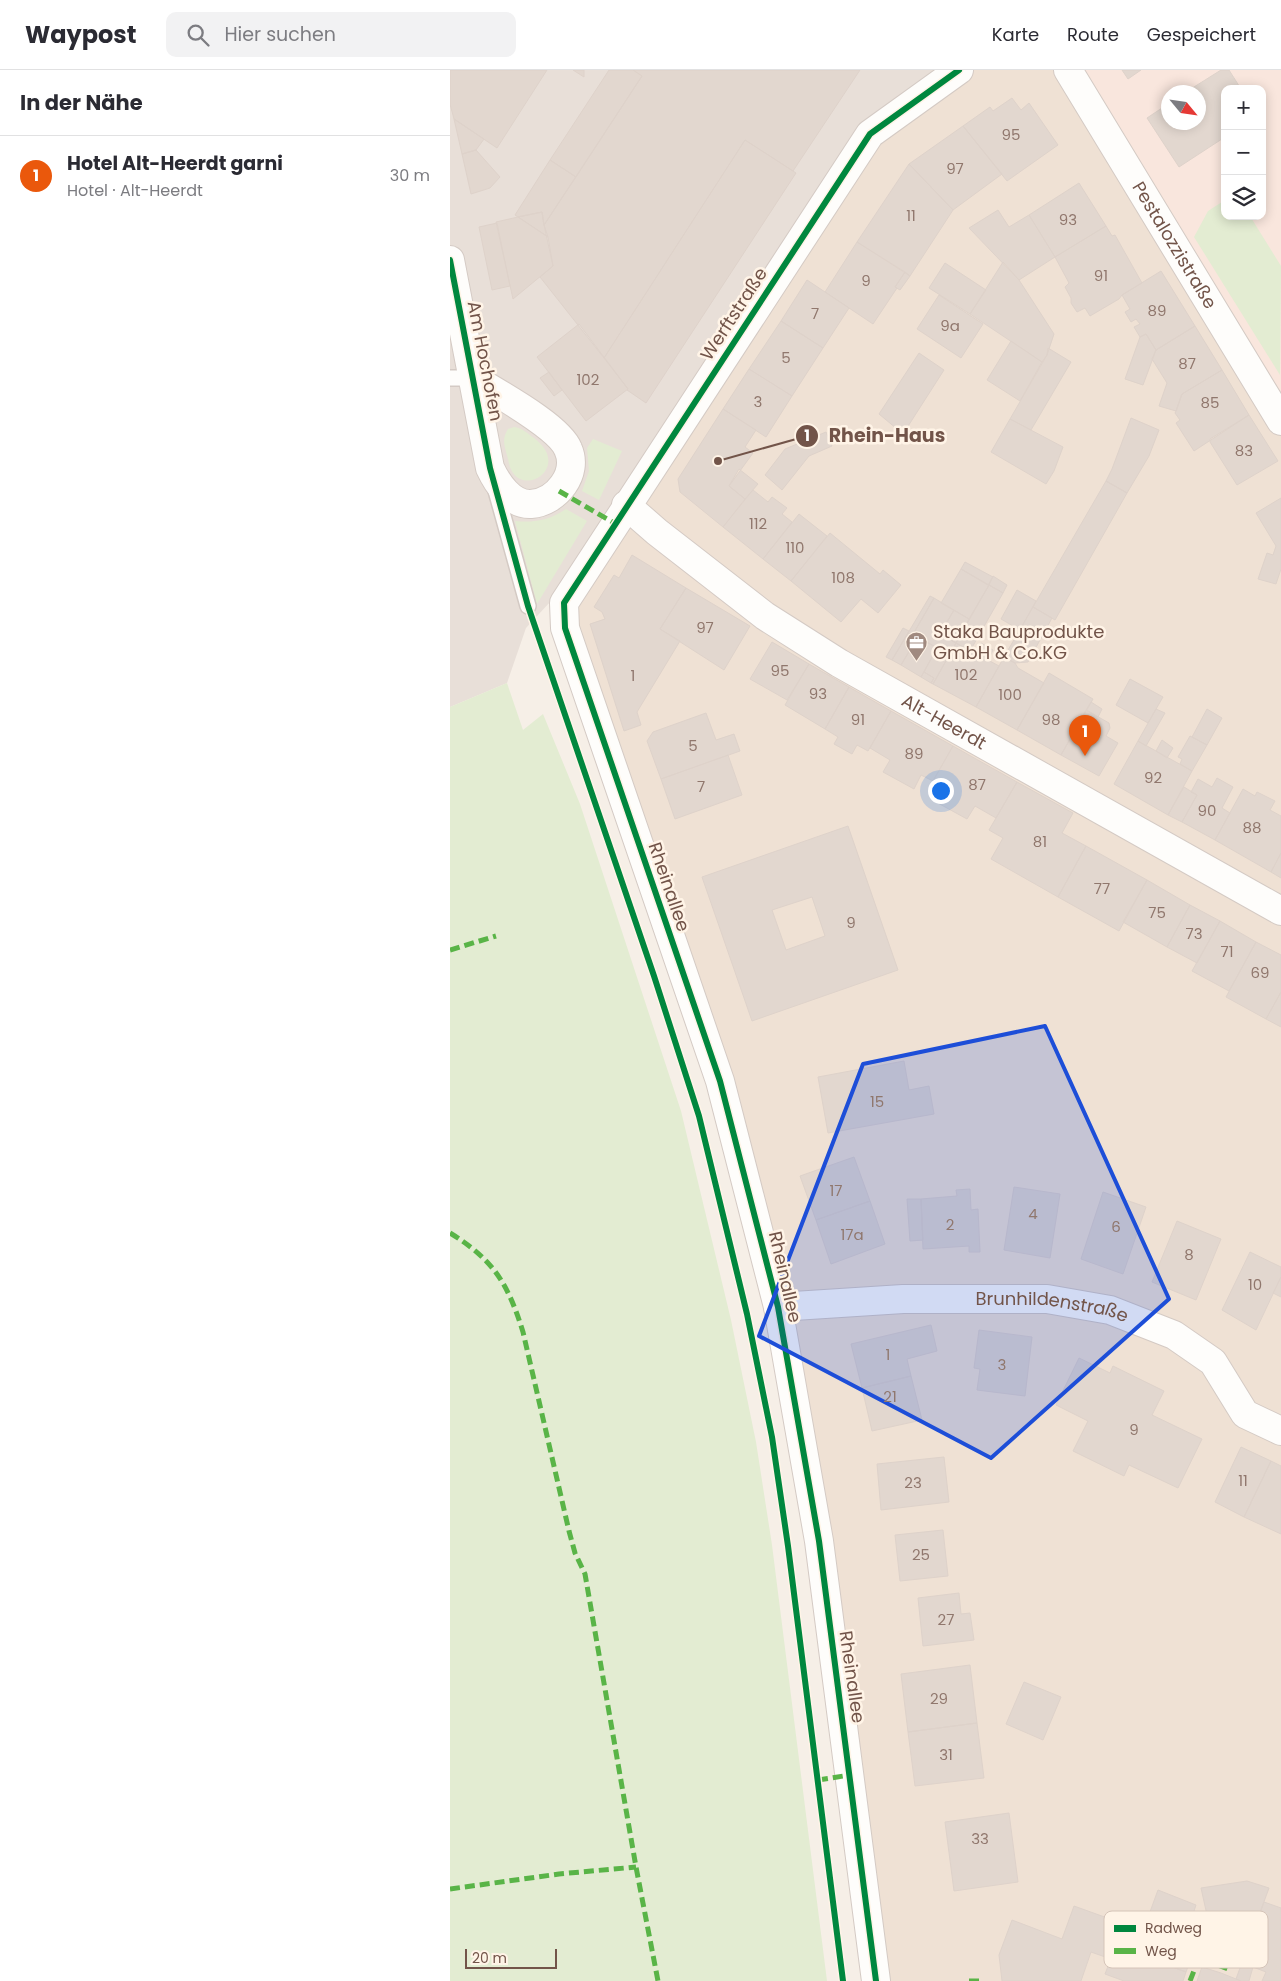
<!DOCTYPE html>
<html lang="de">
<head>
<meta charset="utf-8">
<style>
	:root { --surface:#fff; --page:#f2f2f3; --text:#2b2b33; --muted:#7c7c81; --line:#e1e1e2; --accent:#ea580c }
	body { margin:0; font-family:Poppins,sans-serif; background:var(--page); color:var(--text) }
	.controls { position:absolute; right:15px; top:15px; display:grid; overflow:hidden; border-radius:10px; box-shadow:0 2px 12px #0003 }
	.controls button { width:45px; height:45px; display:grid; place-items:center; padding:0; border:0; border-bottom:1px solid var(--line); background:var(--surface); color:var(--text); font:25px sans-serif }
	.compass { position:absolute; left:711px; top:15px; width:45px; height:45px; border-radius:50%; background:var(--surface); box-shadow:0 2px 12px #0003; rotate:119deg }
	.scale { position:absolute; left:15px; bottom:12px; width:92px; box-sizing:border-box; padding-left:5px; border:2px solid #725449; border-top:0; font-size:14px; line-height:18px; white-space:nowrap; color:#725449; -webkit-text-stroke:4px #fff4e7; paint-order:stroke }
	.you { position:absolute; left:490px; top:720px; width:18px; height:18px; margin:-12px; border:4px solid #fff; border-radius:50%; background:#1a73e8; box-shadow:0 0 0 8px #1a73e833 }
	.badge { display:grid; place-items:center; width:32px; height:32px; border-radius:50%; background:var(--accent); color:#fff; font-size:16px; font-weight:700 }
	.pin { position:absolute; translate:-50% -41px; filter:drop-shadow(0 1px 2px #0008) }
	.pin::after { content:''; position:absolute; top:26px; width:18px; height:15px; background:inherit; clip-path:polygon(0 0,100% 0,50% 100%) }
	.list { margin:0; padding:0; list-style:none }
	h2 { display:flex; justify-content:space-between; align-items:center; height:65px; margin:0; padding:0 20px; font-size:21px }
	h2 small { font-size:16px; font-weight:400; color:var(--muted) }
	.list li { display:grid; grid-template-columns:32px 1fr auto; gap:15px; align-items:center; box-sizing:border-box; height:80px; padding:0 20px; border-top:1px solid var(--line) }
	.list b { display:block; font-size:19px; white-space:nowrap }
	.list p { margin:0; font-size:16px; white-space:nowrap; color:var(--muted) }
	.list em { font-size:16px; font-style:normal; color:var(--muted) }
	.icon { flex:none; width:28px; height:28px; fill:none; stroke:currentColor; stroke-width:2; stroke-linecap:round; stroke-linejoin:round }
	.map { position:relative; flex:none; width:831px; height:1911px; overflow:hidden }
	header { display:flex; align-items:center; gap:30px; box-sizing:border-box; height:70px; padding:0 25px; background:var(--surface); border-bottom:1px solid var(--line) }
	header strong { font-size:24px }
	nav { display:flex; gap:28px; margin-inline-start:auto; font-size:18px }
	.search { width:350px; height:45px; background:var(--page); display:flex; align-items:center; gap:12px; box-sizing:border-box; padding:0 18px; border-radius:10px; color:var(--muted); font-size:19px }
	main { display:flex }
	aside { flex:1; background:var(--surface) }
	.map>svg:first-child { display:block }
	.residential { fill:#efe1d4 }
	.commercial { fill:#f9e6dd; fill-rule:evenodd }
	.industrial { fill:#e8dfd8 }
	.green { fill:#e3ecd2 }
	.building { fill:#e2d7cf; stroke:#ded2ca; fill-rule:evenodd }
	.lines { fill:none; stroke-linecap:round; stroke-linejoin:round }
	.service-casing { stroke:#d4cac4; stroke-width:18 }
	.minor-casing { stroke:#d4cac4; stroke-width:30 }
	.service { stroke:#fefdfb; stroke-width:15 }
	.minor { stroke:#fefdfb; stroke-width:28 }
	.quiet { stroke:#59b447; stroke-width:5; stroke-dasharray:10 5; stroke-linecap:butt }
	.cycleway-casing { stroke:#fff4e7; stroke-width:9 }
	.cycleway { stroke:#00873e; stroke-width:6 }
	.marked { fill:#1d4ed8; fill-opacity:0.2; stroke:#1d4ed8; stroke-width:4; stroke-linejoin:round }
	.labels { text-anchor:middle; stroke-width:5; stroke-linejoin:round; paint-order:stroke }
	.number-label { font-size:15px; fill:#90776d }
	.street-label { font-size:18px; fill:#725449; stroke:#fff4e7 }
	.poi-label { font-size:18px; fill:#725449; stroke:#fff4e7; text-anchor:start }
	.key { fill:#fff4e7; stroke:#d5c4b8; stroke-width:1 }
	.key-label { font-size:14px; fill:#725449 }
	.leader { fill:none; stroke:#725449; stroke-width:2 }
	.callout-dot { fill:#725449; stroke:#fff4e7; stroke-width:2 }
	.mark-label { font-size:15px; text-anchor:middle; font-weight:bold; fill:#fff }
	.callout-label { font-size:19px; text-anchor:middle; font-weight:bold; fill:#725449; stroke:#fff4e7; stroke-width:5; stroke-linejoin:round; paint-order:stroke }
</style>
</head>
<body>
<header>
<strong>Waypost</strong>
<div class="search"><svg class="icon" aria-label="search" viewBox="0 0 24 24"><circle cx="10" cy="10" r="6"/><path d="M15 15l6 6"/></svg>Hier suchen</div>
<nav><a>Karte</a><a>Route</a><a>Gespeichert</a></nav>
</header>
<main>
<aside>
<h2>In der Nähe<small></small></h2>
<ul class="list">
<li><span class="badge">1</span><div><b>Hotel Alt-Heerdt garni</b><p>Hotel · Alt-Heerdt</p></div><em>30 m</em></li>
</ul>
</aside>
<div class="map">
<svg width="831" height="1911" viewBox="0 0 831 1911">
	<rect width="100%" height="100%" fill="#f6efe7"/>
	<path class="residential" d="M498,0H618L831,348V1911H430L341,1247L113,518L411,63Z"/>
	<path class="commercial" d="M618,0H831V348ZM775,19H812V146H775ZM718,22H748V52H718Z"/>
	<path class="industrial" d="M0,0H498L410,63L113,518L76,558L57,613L0,637Z"/>
	<path class="green" d="M775,130V146H800L831,196L830,305L744,167L758,141Z
		M64,357C72,358 77,363 84,368C120,395 79,425 63,403C60,399 59,394 58,389C55,377 51,370 58,359Z
		M143,369L172,381L149,430L132,421L139,401L137,378Z
		M116,439L137,451L87,534L65,451C84,453 100,450 116,439Z
		M57,613L73,660L93,644L130,734L231,1041L281,1250L306,1372L322,1475L377,1911H0V637Z"/>
	<path class="building" d="M0,0H97L47,78L4,49L0,34Z
		M123,0H134V7Z
		M159,0H183L192,6L126,107L100,90Z
		M183,0H410L343,101L295,70L154,288L90,207L103,196L94,155L192,6Z
		M672,0H691L678,9Z
		M771,0H779L791,19H775V67L729,97L697,48L718,34V52H748V22H736Z
		M562,28L571,40L579,33L608,75L557,111L513,56L540,37L543,41Z
		M4,49L34,69L26,80L12,84Z
		M513,56L552,104L503,140L459,94Z
		M295,70L346,103L196,333L177,320L178,319L154,288Z
		M26,80L50,107L40,118L21,124L12,84Z
		M100,90L126,107L94,155L92,142L68,147L65,145Z
		M459,94L503,140L460,206L407,172Z
		M629,113L656,156L605,187L579,145Z
		M548,140L559,157L579,145L605,187L569,210L519,158Z
		M92,142L94,155L98,167L68,147Z
		M68,147L98,167L103,196L63,229L46,152Z
		M47,153L60,216L42,220L29,157Z
		M656,156L662,166L665,165L692,213L672,225L669,229L640,246L635,238L627,242L621,233V228L615,217L619,213L605,187Z
		M407,172L455,202L445,217L447,218L423,254L375,222Z
		M553,192L569,210L604,264L597,285L592,292L520,244Z
		M495,193L536,220L520,244L479,218Z
		M711,201L745,256L706,280L696,264L690,267L684,257L690,254L686,249L681,252L675,242L680,239L672,225Z
		M455,202L460,206L450,220L445,217Z
		M357,210L399,238L373,278L331,251Z
		M489,225L533,254L511,288L467,259Z
		M331,251L373,278L342,326L299,299Z
		M129,254L178,319L136,351L87,287Z
		M745,256L772,300L732,324L726,341L709,336L717,313L702,289L706,280Z
		M696,264L706,280L693,315L675,309L690,267Z
		M561,271L592,292L570,331L537,310Z
		M598,278L621,292L581,360L560,349L597,285Z
		M469,283L494,300L453,364L429,344Z
		M299,299L342,326L316,367L273,339Z
		M772,300L799,345L744,381L726,353L730,350L725,343L726,341L732,324Z
		M99,302L112,320L104,326L90,308Z
		M273,339L306,360L295,377L303,383L279,416L295,429L273,457L230,422L228,409Z
		M799,345L828,391L787,415L760,372V369Z
		M681,348L709,360L699,386L677,423L656,411L662,399Z
		M560,349L613,377L604,401L596,414L541,382Z
		M376,362L382,376L359,386L332,420L315,405L335,379Z
		M289,399L308,414L295,429L279,416Z
		M656,411L677,423L605,550L583,537Z
		M303,420L318,432L322,427L337,438L332,444L342,452L313,489L273,457Z
		M831,428V499L826,514L808,509L817,483L823,485L826,476L806,443Z
		M349,444L377,466L341,511L313,489Z
		M380,463L430,504L433,500L451,515L428,543L411,529L391,552L341,511Z
		M182,485L236,518L210,559L230,571L187,642L191,655L174,661L140,554L155,549L152,542L144,537L164,505L169,508Z
		M515,492L543,507L538,515L511,499Z
		M511,499L539,515L519,549L491,533Z
		M543,506L557,515L553,523L539,515Z
		M539,515L553,523L520,581L506,573Z
		M236,518L300,556L274,600L210,559Z
		M567,520L586,531L570,560L551,549Z
		M480,526L484,528L462,566L458,563Z
		M484,528L504,540L490,564L506,573L483,614L481,613L484,608L474,602L487,578L468,567L467,568L462,566Z
		M583,537L602,548L578,592L565,593L554,587Z
		M504,540L519,549L506,573L490,564Z
		M453,558L459,561L442,590L436,587Z
		M458,563L467,568L451,595L442,590Z
		M468,567L487,578L471,607L451,595Z
		M322,572L359,594L337,630L300,609Z
		M506,573L525,584L531,573L543,580L538,590L549,596L526,637L483,614Z
		M554,587L565,593L568,598L594,613L567,660L526,637Z
		M359,594L399,617L375,659L335,635Z
		M474,602L484,608L481,613L471,607Z
		M599,603L643,629L611,685L567,660Z
		M680,609L713,627L698,653L666,635Z
		M399,617L441,641L418,681L407,675L402,684L384,674L388,667L375,659Z
		M641,632L652,639L648,647L636,640Z
		M706,639L715,643L696,676L688,671Z
		M757,639L772,648L757,675L742,667Z
		M636,640L659,653L660,658L656,666L668,673L649,706L611,685Z
		M441,641L503,676L483,711L471,705L464,719L433,702L440,690L420,678Z
		M256,643L266,670L284,664L290,681L211,709L197,671L203,662Z
		M740,666L757,675L742,701L730,694L732,689L728,687Z
		M712,670L723,678L717,688L706,681Z
		M688,671L742,701L718,745L664,714Z
		M503,676L567,712L546,748L525,736L517,749L486,732L495,718L483,711Z
		M278,685L292,725L225,749L211,709Z
		M767,708L783,717L772,738L780,743L765,770L732,752L747,725L741,722L748,709L762,717Z
		M567,712L623,743L612,763L636,776L608,827L541,789L553,768L539,760Z
		M734,717L747,725L732,752L718,745Z
		M793,719L805,726L807,722L825,731L820,740L831,746V783L821,802L765,770Z
		M398,756L448,900L302,951L252,807ZM362,827L375,866L336,880L322,840Z
		M636,776L697,810L669,861L608,827Z
		M831,783V808L821,802Z
		M697,810L740,835L717,877L673,852Z
		M740,835L770,851L747,893L717,877Z
		M770,851L806,872L779,921L742,901Z
		M806,872L831,885V922L816,949L776,927Z
		M831,922V957L816,949Z
		M454,991L459,1020L479,1016L484,1044L378,1063L368,1007Z
		M404,1087L420,1131L366,1150L350,1106Z
		M564,1117L610,1124L600,1188L554,1180Z
		M520,1119L521,1140L528,1139L530,1182H519V1176L473,1179L471,1129L507,1126L506,1120Z
		M653,1122L696,1137L673,1204L631,1189Z
		M457,1129H471L473,1170L460,1171Z
		M420,1131L435,1174L381,1194L366,1150Z
		M727,1151L771,1169L746,1230L702,1212Z
		M800,1182L831,1197V1207L806,1260L772,1240Z
		M831,1207V1227L823,1223Z
		M481,1255L487,1281L457,1289L461,1306L412,1318L401,1274Z
		M529,1260L582,1267L575,1326L527,1320L530,1299L524,1298Z
		M629,1288L660,1303L663,1296L714,1321L702,1345L752,1369L728,1418L679,1395L674,1406L623,1381L638,1351L606,1335Z
		M461,1306L472,1350L422,1361L412,1318Z
		M791,1377L821,1391L794,1447L765,1432Z
		M494,1387L499,1432L431,1440L427,1394Z
		M821,1391L831,1396V1464L794,1447Z
		M493,1460L498,1506L450,1511L445,1465Z
		M509,1523L511,1544L520,1543L524,1570L473,1576L468,1528Z
		M520,1595L527,1653L458,1662L451,1604Z
		M574,1612L611,1627L593,1670L556,1654Z
		M527,1653L534,1708L465,1716L458,1662Z
		M559,1743L568,1812L504,1821L495,1752Z
		M797,1811L819,1818L790,1897L744,1880L757,1845L751,1818Z
		M708,1820L746,1835L744,1841L757,1845L736,1902L666,1876L674,1854L693,1861Z
		M814,1832L831,1838V1911H812L816,1902L803,1897L799,1911H791L786,1909Z
		M624,1836L674,1854L661,1889L641,1882L631,1911H552L549,1885L562,1850L612,1869Z
		M666,1876L736,1902L733,1911H674L655,1904Z
		M752,1897L771,1903L791,1911H747Z"/>
	<g class="lines">
		<defs>
			<path id="service" d="M0,308H23
				M45,417L78,536"/>
			<g id="minor">
				<path id="s1" d="M618,0L831,351"/>
				<path d="M0,190L40,398C47,413 61,435 81,434C107,432 129,403 118,379C109,356 45,322 23,308"/>
				<path id="s2" d="M176,435L207,462L315,546L389,593L831,841"/>
				<path id="s3" d="M328,1237L453,1229H597L660,1240L724,1265L763,1292L795,1344L831,1361"/>
				<path d="M426,1911L369,1471L328,1237L270,1011L115,558L114,533L420,64L509,0"/>
			</g>
		</defs>
		<use href="#service" class="service-casing"/>
		<use href="#minor" class="minor-casing"/>
		<use href="#service" class="service"/>
		<use href="#minor" class="minor"/>
		<path class="quiet" d="M109,421L164,453
			M0,880L46,866
			M0,1163C44,1190 58,1214 73,1262L119,1461L125,1483L135,1504L186,1797L208,1911
			M368,1710L400,1705
			M0,1819L109,1804L186,1797
			M519,1911H532
			M740,1911L749,1888L781,1900"/>
		<defs>
			<path id="cycleway" d="M0,190L40,398L78,536L204,906L249,1046L297,1244L322,1367L338,1476L393,1911
				M426,1911L369,1471L328,1237L270,1011L115,558L114,533L420,64L509,0"/>
		</defs>
		<use href="#cycleway" class="cycleway-casing"/>
		<use href="#cycleway" class="cycleway"/>
	</g>
	<path class="marked" d="M595,956L719,1229L541,1388L309,1266L413,994Z"/>
	<defs>
		<symbol id="office-pin" viewBox="-11 -11 22 30"><path d="M0 17L-7.5 6A9.5 9.5 0 1 1 7.5 6Z" fill="#a08a80" stroke="#fff4e7"/><path d="M-6-3h4V-5.5h4V-3h4V5H-6ZM-1-4.5V-3h2v-1.5ZM-6 0V1H6V0Z" fill="#fff"/></symbol>
	</defs>
	<g fill-rule="evenodd">
		<use href="#office-pin" x="454" y="560" width="25" height="34"/>
	</g>
	<g class="labels">
		<g class="number-label">
			<text x="561" y="70">95</text>
			<text x="505" y="104">97</text>
			<text x="461" y="151">11</text>
			<text x="618" y="155">93</text>
			<text x="651" y="211">91</text>
			<text x="416" y="216">9</text>
			<text x="707" y="246">89</text>
			<text x="365" y="249">7</text>
			<text x="500" y="261">9a</text>
			<text x="336" y="293">5</text>
			<text x="737" y="299">87</text>
			<text x="138" y="315">102</text>
			<text x="308" y="337">3</text>
			<text x="760" y="338">85</text>
			<text x="794" y="386">83</text>
			<text x="308" y="459">112</text>
			<text x="345" y="483">110</text>
			<text x="393" y="513">108</text>
			<text x="255" y="563">97</text>
			<text x="330" y="606">95</text>
			<text x="516" y="610">102</text>
			<text x="183" y="611">1</text>
			<text x="368" y="629">93</text>
			<text x="560" y="630">100</text>
			<text x="408" y="655">91</text>
			<text x="601" y="655">98</text>
			<text x="243" y="681">5</text>
			<text x="464" y="689">89</text>
			<text x="703" y="713">92</text>
			<text x="527" y="720">87</text>
			<text x="251" y="722">7</text>
			<text x="757" y="746">90</text>
			<text x="802" y="763">88</text>
			<text x="590" y="777">81</text>
			<text x="652" y="824">77</text>
			<text x="707" y="848">75</text>
			<text x="401" y="858">9</text>
			<text x="744" y="869">73</text>
			<text x="777" y="887">71</text>
			<text x="810" y="908">69</text>
			<text x="427" y="1037">15</text>
			<text x="386" y="1126">17</text>
			<text x="583" y="1149">4</text>
			<text x="500" y="1160">2</text>
			<text x="666" y="1162">6</text>
			<text x="402" y="1170">17a</text>
			<text x="739" y="1190">8</text>
			<text x="805" y="1220">10</text>
			<text x="438" y="1290">1</text>
			<text x="552" y="1300">3</text>
			<text x="440" y="1332">21</text>
			<text x="684" y="1365">9</text>
			<text x="793" y="1416">11</text>
			<text x="463" y="1418">23</text>
			<text x="471" y="1490">25</text>
			<text x="496" y="1555">27</text>
			<text x="489" y="1634">29</text>
			<text x="496" y="1690">31</text>
			<text x="530" y="1774">33</text>
		</g>
		<g class="street-label">
			<text dy="6" stroke="none"><textPath href="#s1" startOffset="205">Pestalozzistraße</textPath></text>
			<text transform="translate(284 244) rotate(-57)" y="6">Werftstraße</text>
			<text transform="translate(35 291) rotate(79)" y="6">Am Hochofen</text>
			<text dy="6" stroke="none"><textPath href="#s2" startOffset="386">Alt-Heerdt</textPath></text>
			<text transform="translate(219 817) rotate(71)" y="6">Rheinallee</text>
			<text transform="translate(335 1207) rotate(77)" y="6">Rheinallee</text>
			<text dy="6" stroke="none"><textPath href="#s3" startOffset="275">Brunhildenstraße</textPath></text>
			<text transform="translate(402 1607) rotate(82)" y="6">Rheinallee</text>
		</g>
		<g class="poi-label">
			<text x="483" y="568">Staka Bauprodukte<tspan x="483" dy="21">GmbH &amp; Co.KG</tspan></text>
		</g>
	</g>
	<rect x="654" y="1841" width="164" height="57" rx="8" class="key"/>
	<rect x="664" y="1855" width="22" height="7" fill="#00873e"/>
	<rect x="664" y="1878" width="22" height="6" fill="#59b447"/>
	<g class="key-label">
		<text x="695" y="1863">Radweg</text>
		<text x="695" y="1886">Weg</text>
	</g>
	<path class="leader" d="M268 391L357 366"/>
	<g class="callout-dot">
		<circle cx="268" cy="391" r="5"/>
		<circle cx="357" cy="366" r="12"/>
	</g>
	<g class="mark-label">
		<text x="357" y="371">1</text>
	</g>
	<g class="callout-label">
		<text x="437" y="372">Rhein-Haus</text>
	</g>
</svg>
<div class="controls">
<button>+</button>
<button>−</button>
<button><svg class="icon" aria-label="layers" viewBox="0 0 24 24"><path d="M12 4l9 5-9 5-9-5zM3 14l9 5 9-5"/></svg></button>
</div>
<svg class="compass" viewBox="-18 -18 36 36"><path d="M0-13l5 13h-10z" fill="#e53935"/><path d="M0 13l5-13h-10z" fill="#7c7c81"/></svg>
<div class="scale">20 m</div>
<div class="you"></div>
<div class="pin badge" style="left:635px;top:686px">1</div>
</div>
</main>
</body>
</html>
